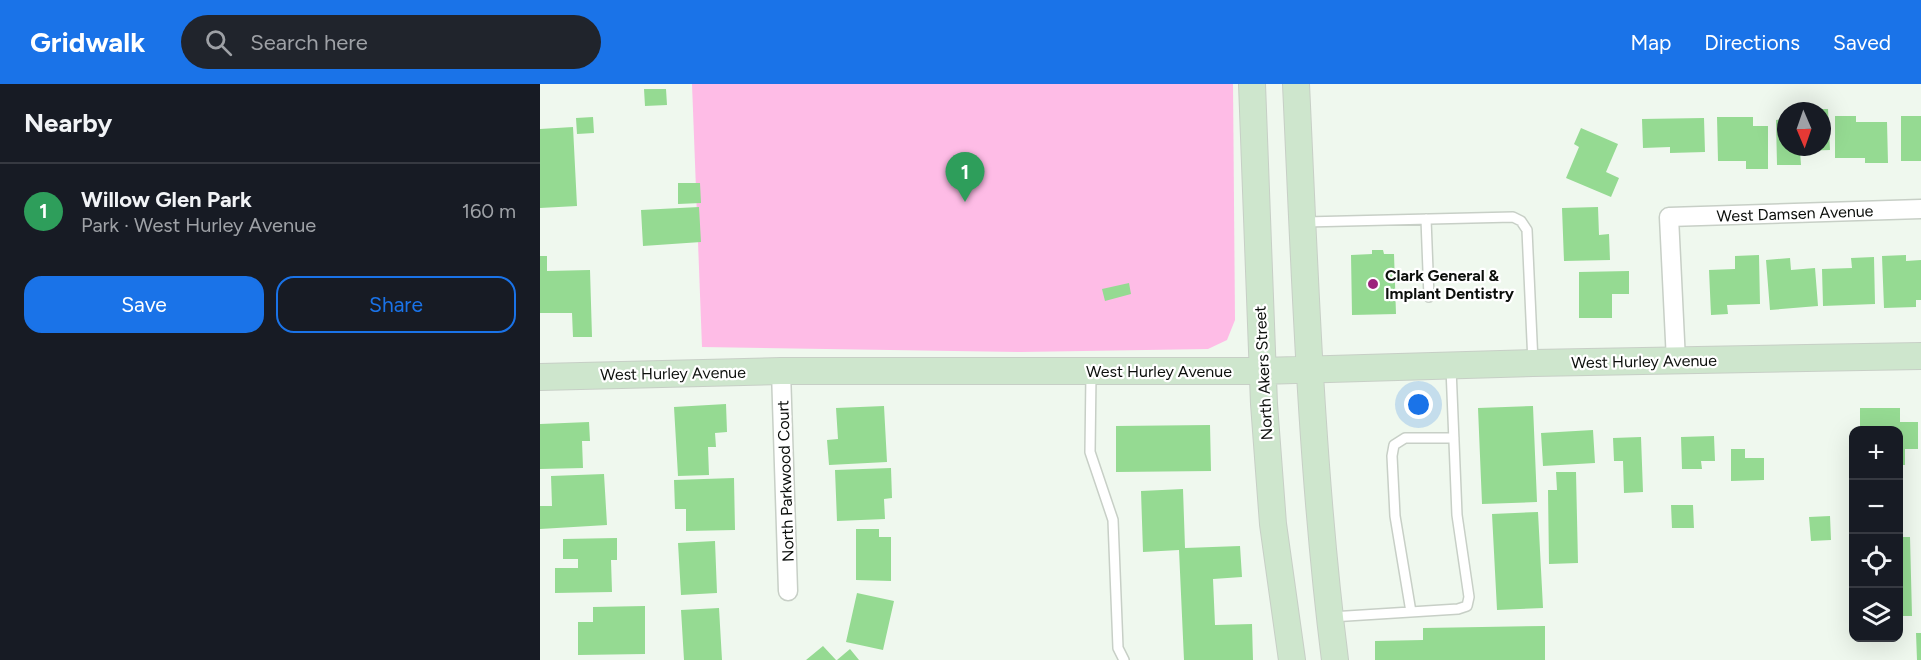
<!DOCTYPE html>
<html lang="en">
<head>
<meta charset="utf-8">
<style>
	:root { --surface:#171b24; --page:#20242c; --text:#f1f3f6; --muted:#9ea1a6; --line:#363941; --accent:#1a73e8 }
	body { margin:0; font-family:Figtree,sans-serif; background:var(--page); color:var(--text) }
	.controls { position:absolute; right:18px; bottom:18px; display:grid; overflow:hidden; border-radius:12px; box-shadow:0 6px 24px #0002 }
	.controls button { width:54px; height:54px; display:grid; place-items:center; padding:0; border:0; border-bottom:2px solid var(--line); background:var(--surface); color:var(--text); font:30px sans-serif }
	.compass { position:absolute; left:1237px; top:18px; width:54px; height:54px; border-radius:50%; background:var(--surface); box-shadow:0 6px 24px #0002; rotate:178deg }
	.you { position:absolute; left:879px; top:321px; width:21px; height:21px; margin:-15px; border:4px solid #fff; border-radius:50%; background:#1a73e8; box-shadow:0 0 0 9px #1a73e833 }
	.badge { display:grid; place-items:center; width:39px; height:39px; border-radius:50%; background:var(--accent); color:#fff; font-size:20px; font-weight:700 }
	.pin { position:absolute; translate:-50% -50px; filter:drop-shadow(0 2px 3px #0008) }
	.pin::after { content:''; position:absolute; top:32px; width:21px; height:18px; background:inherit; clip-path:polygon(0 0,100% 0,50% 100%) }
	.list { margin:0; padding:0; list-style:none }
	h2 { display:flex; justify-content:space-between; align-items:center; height:78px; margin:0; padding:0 24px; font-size:26px }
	h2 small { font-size:20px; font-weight:400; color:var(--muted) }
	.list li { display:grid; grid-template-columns:39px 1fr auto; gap:18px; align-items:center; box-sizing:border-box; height:96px; padding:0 24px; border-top:2px solid var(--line) }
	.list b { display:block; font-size:22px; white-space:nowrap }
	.list p { margin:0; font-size:20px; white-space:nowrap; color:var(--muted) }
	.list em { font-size:20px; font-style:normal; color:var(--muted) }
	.actions { display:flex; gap:12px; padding:18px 24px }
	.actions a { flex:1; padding:14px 0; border:2px solid var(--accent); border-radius:18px; text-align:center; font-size:21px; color:var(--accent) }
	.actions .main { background:var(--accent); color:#fff }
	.icon { flex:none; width:33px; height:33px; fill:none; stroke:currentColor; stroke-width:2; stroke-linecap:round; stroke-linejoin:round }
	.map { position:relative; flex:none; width:1381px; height:576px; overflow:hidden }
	header { display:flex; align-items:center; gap:36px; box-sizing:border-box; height:84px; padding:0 30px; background:var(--accent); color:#fff }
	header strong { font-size:28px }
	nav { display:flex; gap:33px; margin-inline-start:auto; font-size:21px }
	.search { width:420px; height:54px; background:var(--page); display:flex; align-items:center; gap:15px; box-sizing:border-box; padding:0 21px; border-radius:33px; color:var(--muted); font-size:22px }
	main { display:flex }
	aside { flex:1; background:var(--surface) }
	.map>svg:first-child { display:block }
	.green { fill:#febce6 }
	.building { fill:#95da92 }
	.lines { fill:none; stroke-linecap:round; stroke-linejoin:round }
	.lane-casing { stroke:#c7cfc6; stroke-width:12 }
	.street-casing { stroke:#c7cfc6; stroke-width:21 }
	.secondary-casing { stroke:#c7cfc6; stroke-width:28 }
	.lane { stroke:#fff; stroke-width:9 }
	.street { stroke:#fff; stroke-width:18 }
	.secondary { stroke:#cee6cd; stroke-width:26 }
	.poi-dot { fill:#9c237c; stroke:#fff; stroke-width:2 }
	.labels { text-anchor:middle; stroke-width:4.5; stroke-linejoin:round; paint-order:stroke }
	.street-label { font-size:16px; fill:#0c0f0c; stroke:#fff }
	.poi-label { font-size:16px; font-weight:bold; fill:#0c0f0c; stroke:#fff; text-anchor:start }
</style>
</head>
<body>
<header>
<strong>Gridwalk</strong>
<div class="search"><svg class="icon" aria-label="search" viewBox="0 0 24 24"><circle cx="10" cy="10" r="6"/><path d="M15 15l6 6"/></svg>Search here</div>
<nav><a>Map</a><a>Directions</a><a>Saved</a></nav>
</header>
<main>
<aside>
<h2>Nearby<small></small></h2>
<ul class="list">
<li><span class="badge" style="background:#2e9e5b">1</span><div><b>Willow Glen Park</b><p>Park · West Hurley Avenue</p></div><em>160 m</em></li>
</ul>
<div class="actions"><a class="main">Save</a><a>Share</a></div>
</aside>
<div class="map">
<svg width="1381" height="576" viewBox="0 0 1381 576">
	<rect width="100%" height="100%" fill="#eff8ee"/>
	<path class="green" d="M152,0H693L695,236L687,256L668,265L481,268L162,263Z"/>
	<path class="building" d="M104,5H126L127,21L105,22Z
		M1282,25H1288L1290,66L1260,67L1261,81H1237L1236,36L1246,35V63H1282Z
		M1295,32H1316V38H1347L1348,79H1325V74H1295Z
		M1361,32H1381V77H1361Z
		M53,33L54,49L37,50L36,34Z
		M1177,33H1213V42H1228V85H1206V77H1178Z
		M1164,34L1165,68L1130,69V63L1103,64L1102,35Z
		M33,43L37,122L0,124V45Z
		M1041,44L1078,60L1066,88L1079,94L1071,113L1026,94L1039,63L1034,60Z
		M138,99H160L161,119L138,120Z
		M159,123L161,158L103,162L101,126Z
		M1058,123L1059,151L1069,150L1070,176L1024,177L1022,124Z
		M832,166H843L844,170H854L856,230L812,231L811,171L832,170Z
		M1219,171L1220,220L1187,221L1188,230L1171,231L1169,186L1195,185V172Z
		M1366,171V177L1381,176V216H1376V223L1344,224L1342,172Z
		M0,172H7V187L50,186L52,253H33L32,229H0Z
		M1334,173L1335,220L1283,222L1282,185L1312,184L1311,174Z
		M1250,174L1251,186L1275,184L1278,222L1230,226L1226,176Z
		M1089,187V210H1072V234H1039V188Z
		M589,199L591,210L565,217L562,205Z
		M186,320L187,348L175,349L176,363H168L169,391L138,392L134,323Z
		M344,322L347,378L289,381L287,356L298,355L296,324Z
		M993,322L997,418L942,420L938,324Z
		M1320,324H1360V338H1378V365H1365V381H1358V346H1320Z
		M49,338L50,357H42L43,384L0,385V340Z
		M670,341L671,387L576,388V342Z
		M1053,346L1055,379L1003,382L1001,349Z
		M1174,352L1175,377H1161L1162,385H1142L1141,353Z
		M1101,353L1103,408L1084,409L1083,377H1074L1073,354Z
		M1191,365H1205V374H1224V396L1191,397Z
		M351,384L352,414L344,415L345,435L297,437L295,386Z
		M1016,388H1036L1038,479L1009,480L1008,406H1017Z
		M64,390L67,441L0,445V422H12L11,392Z
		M194,394L195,446L146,447V425H135L134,396Z
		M643,405L645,464L700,462L702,493L673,495L675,541L712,540L713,576H644L639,466L603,468L601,407Z
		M1131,421H1153L1154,444H1132Z
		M998,428L1003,524L957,526L952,430Z
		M1290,432L1291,456L1271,457L1269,433Z
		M316,445H339V453H351V497L316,496Z
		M1358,453H1370L1372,532H1358Z
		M77,454V476H71L72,508L15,509V484H38V475H23V455Z
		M175,457L177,509L141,511L138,459Z
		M317,509L354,517L343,566L306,558Z
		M105,522V570L38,571V538H53V523Z
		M179,524L182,576H144L141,526Z
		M1005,542V576H835V557L883,556V544Z
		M1376,549H1381V576H1377Z
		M283,562L296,576H266Z
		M310,565L319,576H297Z"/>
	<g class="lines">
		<defs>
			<path id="lane" d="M886,135L889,213
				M765,138L973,133L981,137L987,146L993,279
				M551,290L550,368L573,436L578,564L584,576
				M871,528L855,432L852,372L854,361L865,354H914
				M791,533L918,525L927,522L929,513L917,431L911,284"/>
			<path id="street" d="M1136,277L1129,133L1381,125
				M241,287L248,507"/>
			<path id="secondary" d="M712,0L724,320L733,440L752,576
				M756,0C765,192 771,385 795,576
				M0,293L241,287H722L993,279L1381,272"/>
		</defs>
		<use href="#lane" class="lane-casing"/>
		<use href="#street" class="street-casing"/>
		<use href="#secondary" class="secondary-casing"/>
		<use href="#lane" class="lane"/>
		<use href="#street" class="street"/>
		<use href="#secondary" class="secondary"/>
	</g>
	<circle class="poi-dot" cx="833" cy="200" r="6"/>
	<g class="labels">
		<g class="street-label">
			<text transform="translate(1255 129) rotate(-2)" y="6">West Damsen Avenue</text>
			<text transform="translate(1104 277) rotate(-1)" y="6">West Hurley Avenue</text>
			<text x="619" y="293">West Hurley Avenue</text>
			<text transform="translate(133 289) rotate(-1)" y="6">West Hurley Avenue</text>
			<text transform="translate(723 289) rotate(-93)" y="6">North Akers Street</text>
			<text transform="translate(245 397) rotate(-92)" y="6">North Parkwood Court</text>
		</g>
		<g class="poi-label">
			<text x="845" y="197">Clark General &amp;<tspan x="845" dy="18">Implant Dentistry</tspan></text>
		</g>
	</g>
</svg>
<div class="controls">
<button>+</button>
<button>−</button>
<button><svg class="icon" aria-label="locate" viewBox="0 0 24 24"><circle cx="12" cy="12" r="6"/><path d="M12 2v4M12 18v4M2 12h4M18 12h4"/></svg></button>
<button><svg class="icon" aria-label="layers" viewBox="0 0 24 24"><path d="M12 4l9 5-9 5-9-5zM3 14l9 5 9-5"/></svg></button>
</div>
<svg class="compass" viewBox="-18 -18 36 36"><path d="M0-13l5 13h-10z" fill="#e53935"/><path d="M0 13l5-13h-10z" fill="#9ea1a6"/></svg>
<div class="you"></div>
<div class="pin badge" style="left:425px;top:118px;background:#2e9e5b">1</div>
</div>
</main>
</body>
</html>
